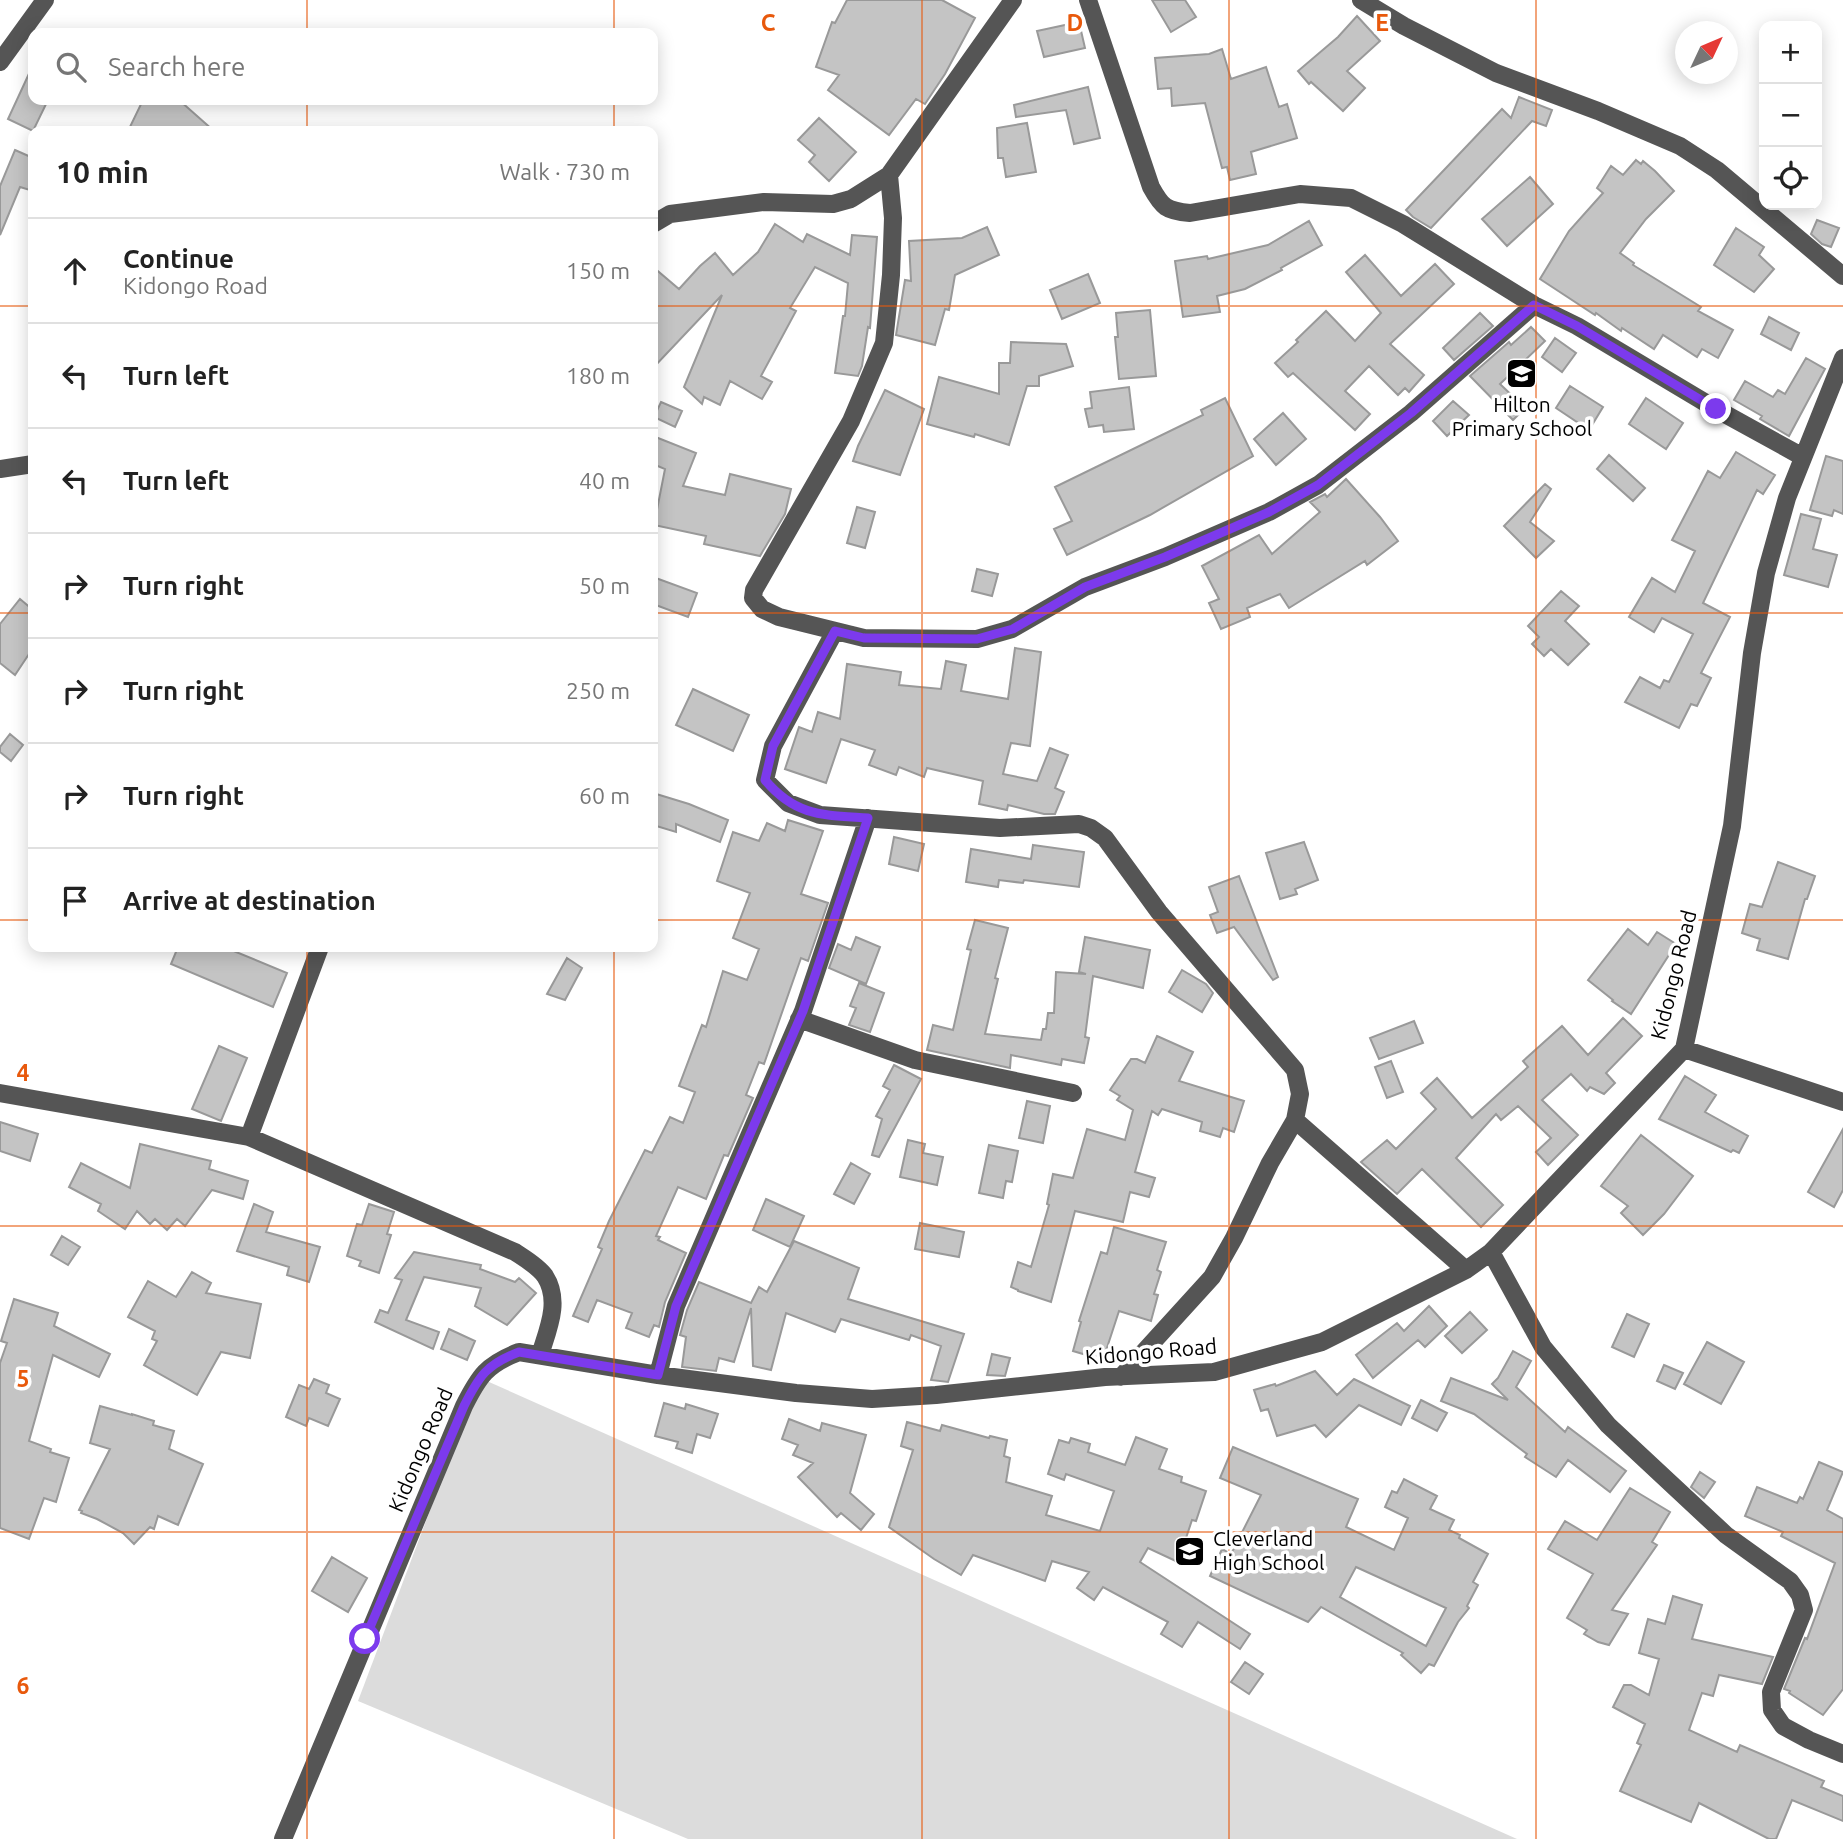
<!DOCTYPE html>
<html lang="en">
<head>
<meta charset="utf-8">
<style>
	:root { --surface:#fff; --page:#f6f6f6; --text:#222; --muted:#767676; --line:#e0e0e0 }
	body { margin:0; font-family:Ubuntu,sans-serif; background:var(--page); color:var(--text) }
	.controls { position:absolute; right:21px; top:21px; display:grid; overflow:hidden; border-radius:14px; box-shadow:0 4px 18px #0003 }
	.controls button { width:63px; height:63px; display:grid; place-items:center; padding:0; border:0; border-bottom:2px solid var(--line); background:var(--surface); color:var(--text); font:35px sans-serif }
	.compass { position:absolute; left:1675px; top:21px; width:63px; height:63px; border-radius:50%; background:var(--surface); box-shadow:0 4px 18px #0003; rotate:46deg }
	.stop { position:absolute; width:21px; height:21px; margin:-16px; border:5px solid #7c3aed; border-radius:50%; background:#fff }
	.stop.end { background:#7c3aed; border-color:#fff; box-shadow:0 2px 7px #0008 }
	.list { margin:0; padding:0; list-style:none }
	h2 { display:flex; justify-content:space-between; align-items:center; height:91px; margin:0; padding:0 28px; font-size:30px }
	h2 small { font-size:23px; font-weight:400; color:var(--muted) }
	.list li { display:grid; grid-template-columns:46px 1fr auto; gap:21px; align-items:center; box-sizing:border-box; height:105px; padding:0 28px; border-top:2px solid var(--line) }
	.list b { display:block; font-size:26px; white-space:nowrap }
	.list p { margin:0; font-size:23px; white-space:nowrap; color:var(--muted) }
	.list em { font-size:23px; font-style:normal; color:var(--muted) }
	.icon { flex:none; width:38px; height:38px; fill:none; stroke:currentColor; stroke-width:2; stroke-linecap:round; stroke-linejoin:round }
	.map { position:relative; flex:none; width:1843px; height:1839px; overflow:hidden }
	.search { position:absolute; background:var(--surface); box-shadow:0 4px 18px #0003; left:28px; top:28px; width:630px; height:77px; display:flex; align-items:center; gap:18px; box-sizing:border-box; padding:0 24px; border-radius:14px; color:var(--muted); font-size:26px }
	.panel { position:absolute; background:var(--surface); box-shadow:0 4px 18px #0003; left:28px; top:126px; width:630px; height:826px; border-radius:14px }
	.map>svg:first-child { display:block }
	.green { fill:#dcdcdc }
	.building { fill:#c4c4c4; stroke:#999; stroke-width:2; fill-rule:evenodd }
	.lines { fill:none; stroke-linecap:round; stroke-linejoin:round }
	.minor { stroke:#555; stroke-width:18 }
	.route { stroke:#7c3aed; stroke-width:9 }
	.grid { fill:none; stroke:#e8590c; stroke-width:2; stroke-opacity:0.55 }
	.labels { text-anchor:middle; stroke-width:7; stroke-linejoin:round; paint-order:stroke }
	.poi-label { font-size:21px; fill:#000; stroke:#fff }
	.street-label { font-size:21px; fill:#000; stroke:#fff }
	.grid-label { font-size:23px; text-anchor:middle; font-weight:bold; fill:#e8590c; stroke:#fff; stroke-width:7; stroke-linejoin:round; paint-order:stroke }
</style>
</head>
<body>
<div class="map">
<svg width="1843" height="1839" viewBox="0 0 1843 1839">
	<rect width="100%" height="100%" fill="#fff"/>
	<path class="green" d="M480,1378L1517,1839H688L358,1701Z"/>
	<path class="building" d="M847,0H942L975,18L945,74L925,104L916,99L889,135L828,90L839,75L816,67L832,22L835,23Z
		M1152,0H1185L1196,17L1171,32Z
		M1357,16L1380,41L1347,71L1365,88L1343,111L1311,82L1309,84L1298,71L1338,37Z
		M1079,22L1085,48L1044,57L1037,31Z
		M1222,49L1231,79L1266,67L1279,107L1287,104L1297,138L1251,152L1256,174L1230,180L1227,167L1222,168L1205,103L1172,106L1171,88L1158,89L1155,58L1209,54Z
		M33,65V100H48L33,131L8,119Z
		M1088,87L1100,138L1074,144L1066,110L1016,117L1014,105Z
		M1519,97L1552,110L1546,126L1532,121L1431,228L1413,217L1406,210L1502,109L1511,118Z
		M143,100H179L214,131H128Z
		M819,118L856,152L829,181L809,162L815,155L798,140Z
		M1027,123L1036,172L1006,177L1003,158H998L997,128Z
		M15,150L33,158V191L20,187L0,235V186Z
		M1636,160L1641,164L1643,161L1655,171L1674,191L1646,219L1620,253L1634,263L1633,265L1701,307L1698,311L1733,330L1718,358L1702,349L1697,357L1663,335L1654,349L1622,328L1621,331L1596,313L1595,315L1540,279L1569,231L1603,193L1597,188L1611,166L1623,175Z
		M1530,177L1553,204L1507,246L1482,219Z
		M1817,220L1839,228L1831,247L1822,244L1811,234Z
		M1309,221L1322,245L1281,268L1282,270L1245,289L1217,296L1220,312L1183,317L1175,261L1207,256L1208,259L1268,245Z
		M775,224L803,242L807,234L850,255L852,235L877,237L870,328L868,327L862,366L858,376L835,373L843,316H845L848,283L815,267L790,308L796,311L761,376L772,382L762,399L730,381L720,405L704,397L702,404L684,387L722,295L653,368V267L679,289L700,266L715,253L733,275L758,252Z
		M987,227L999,255L955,275L949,310L945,309L935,345L896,335L905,280L911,281L909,241L962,238Z
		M1736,228L1764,247L1759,255L1774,269L1754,292L1714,265Z
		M1365,255L1401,296L1435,264L1454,284L1390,344L1424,375L1409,392L1405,388L1398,395L1369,366L1345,391L1370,414L1355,430L1293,373L1288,377L1275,363L1298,342L1296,340L1326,311L1355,341L1381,313L1346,272Z
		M1088,274L1100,303L1062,319L1050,290Z
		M1150,310L1156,376L1119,379L1115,337H1118L1116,313Z
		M1480,313L1493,326L1454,360L1443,348Z
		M1769,317L1799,333L1791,350L1761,334Z
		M1531,327L1545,341L1500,384L1525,408L1513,420L1470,376L1509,342L1511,345Z
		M1555,338L1576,353L1562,372L1542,357Z
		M1011,342L1066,344L1073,366L1039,376V386H1027L1009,445L975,434L974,437L927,424L939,377L999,394V363H1010Z
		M1806,358L1825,369L1789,436L1760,419L1762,416L1734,400L1745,381L1773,397L1778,390L1785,394Z
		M1570,386L1603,407L1589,430L1556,408Z
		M1129,387L1134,429L1104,432L1103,425L1089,427L1085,409L1092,408L1090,392Z
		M885,390L924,409L900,475L853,461L858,446Z
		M1225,398L1253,456L1150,515L1067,555L1054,529L1072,521L1055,487L1203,415L1201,410Z
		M1646,398L1683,423L1666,449L1629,424Z
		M1453,401L1469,415L1447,436L1433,421Z
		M661,402L682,411L675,427L654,417Z
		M1283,413L1306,439L1276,465L1254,439Z
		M653,436L696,453L683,486L725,495L730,474L791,489L785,514L760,556L704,544L706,536L654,525L665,469L653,464Z
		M1736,452L1775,475L1763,494L1757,490L1703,603L1730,617L1701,673L1711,678L1697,706L1691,704L1679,728L1625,702L1640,677L1660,688L1664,680L1669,682L1693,634L1662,618L1654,632L1629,617L1652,578L1675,592L1695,551L1672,540L1708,471L1720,478Z
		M1609,455L1645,488L1633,501L1597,469Z
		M1826,456L1843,461V514L1834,510L1832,516L1810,510Z
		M1346,479L1380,517L1398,541L1367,565L1365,561L1289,608L1280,594L1247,608L1250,617L1221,629L1209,603L1219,599L1202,566L1259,535L1272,554L1320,512L1310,502L1325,494L1327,497Z
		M1545,484L1551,489L1530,522L1554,541L1536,558L1504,526Z
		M857,507L875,512L865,548L847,543Z
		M1801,514L1821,519L1813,549L1837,555L1828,587L1784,575Z
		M977,569L998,574L992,596L972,591Z
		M653,577L697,593L688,617L653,604Z
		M1561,591L1579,606L1565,621L1589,644L1568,665L1551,649L1544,656L1532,644L1539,637L1528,626Z
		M20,599L33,610V648L15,675L0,663V624Z
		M1015,648L1041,652L1030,746L1011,743L1003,774L1037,781L1050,748L1068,755L1055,788L1064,792L1055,814H1044L1008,805L1007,810L979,804L983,781L927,768L924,777L899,767L896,775L869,765L875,750L841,739L826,783L785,769L799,727L812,732L818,712L840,719L847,664L901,672L899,685L941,689L946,661L966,665L961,691L1008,699Z
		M693,689L749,715L733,751L676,725Z
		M10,734L23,745L11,761L0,752V747Z
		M653,793L689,804L728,820L720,842L676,824V832L653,825Z
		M788,820L823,831L801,894L828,903L808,961L801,958L764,1064L759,1062L746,1095L753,1098L728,1156L724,1155L706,1199L678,1187L656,1236L660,1237L658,1240L686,1253L665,1302L659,1327L654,1325L649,1337L626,1328L632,1313L597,1300L588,1322L573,1316L602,1249L598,1247L609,1221L645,1150L652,1153L670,1117L683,1123L695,1092L679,1086L702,1025L706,1027L723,971L747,980L759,949L733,938L750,893L717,881L733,832L759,841L767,823L785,831Z
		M894,837L924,844L918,871L889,864Z
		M1304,842L1318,880L1295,889L1297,894L1280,899L1266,853Z
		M1033,845L1084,852L1079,887L1024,880L1023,883L999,880L998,887L966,882L971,849L1031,859Z
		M1778,862L1815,876L1807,899H1805L1788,959L1757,950L1760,939L1742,933L1750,904L1762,907Z
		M1239,876L1278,977L1273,980L1234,927L1217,933L1210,915L1218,912L1209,887Z
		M975,920L1008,928L995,978L998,979L985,1034L1041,1040L1043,1029H1046L1048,1013H1054L1056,972L1086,974L1079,972L1085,937L1150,950L1143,988L1093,976L1085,1037L1089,1038L1084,1063L1062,1059L1061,1065L1011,1055L1010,1068L927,1050L933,1025L953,1030L971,950L967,949Z
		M1628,929L1648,945L1657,932L1676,944L1631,1014L1612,1001L1613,1000L1588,980Z
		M856,937L880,947L866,984L829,968L838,944L851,950Z
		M178,947H224L287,973L273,1007L171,964Z
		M567,958L582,968L565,1000L547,994Z
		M1182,970L1206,984L1213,993L1202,1012L1169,992Z
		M859,983L884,993L870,1032L849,1025L856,1008L850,1006Z
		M1623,1018L1642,1036L1606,1073L1615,1083L1604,1094L1590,1087L1587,1091L1571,1074L1542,1100L1578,1135L1548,1165L1536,1152L1551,1138L1518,1106L1501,1120L1496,1114L1456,1158L1503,1205L1481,1227L1422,1169L1397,1194L1361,1162L1387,1140L1396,1149L1436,1109L1421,1093L1437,1078L1472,1118L1528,1067L1523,1061L1562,1026L1588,1055Z
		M1414,1021L1423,1043L1379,1059L1370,1038Z
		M1157,1036L1193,1052L1179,1081L1244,1101L1234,1132L1223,1128L1220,1137L1200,1131L1202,1122L1162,1109L1158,1115L1152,1111L1135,1172L1155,1178L1149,1197L1130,1192L1123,1222L1075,1211L1051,1302L1018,1291V1290L1011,1287L1018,1262L1031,1267L1049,1205L1047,1204L1053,1174L1073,1178L1087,1129L1125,1140L1133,1110L1117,1100L1120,1096L1110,1090L1131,1059H1137L1145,1063Z
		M219,1046L247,1058L221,1121L192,1109Z
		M1391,1061L1403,1092L1387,1098L1375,1067Z
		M894,1065L921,1079L879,1157L872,1155L882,1119L876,1116L890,1090L883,1086Z
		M1685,1076L1716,1095L1705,1112L1748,1136L1739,1153L1733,1150L1731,1152L1659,1119Z
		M1027,1101L1050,1106L1043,1143L1019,1138Z
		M0,1122L38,1134L30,1161L0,1151Z
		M1843,1129V1190L1834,1207L1808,1192Z
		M1641,1135L1693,1176L1664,1214L1643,1235L1621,1213L1628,1206L1601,1186Z
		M908,1140L925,1144L923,1153L943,1157L937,1185L900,1177Z
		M140,1144L211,1161L209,1169L248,1181L243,1199L212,1190L185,1226L177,1219L167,1230L155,1219L150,1224L137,1211L125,1229L98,1211L101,1204L69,1187L81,1163L130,1188Z
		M989,1145L1018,1151L1012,1182L1006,1181L1003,1198L979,1193Z
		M851,1163L870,1174L854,1204L834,1194Z
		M766,1199L804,1216L790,1247L753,1230Z
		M254,1204L273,1212L266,1232L320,1247L309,1282L287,1275L289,1267L237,1251Z
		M369,1204L394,1212L387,1234L391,1235L379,1273L359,1266L361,1261L347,1256L357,1224L362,1225Z
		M920,1223L964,1232L959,1257L915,1249Z
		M1114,1227L1166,1242L1157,1270L1161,1272L1154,1294L1158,1295L1151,1321L1119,1311L1103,1360L1073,1351L1081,1322L1079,1321L1101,1252L1107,1254Z
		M62,1236L80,1247L68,1265L51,1255Z
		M794,1241L859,1268L848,1299L964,1334L948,1382L931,1380L941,1346L911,1335L909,1340L841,1319L835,1332L786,1313L771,1370L753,1366L751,1308L734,1362L719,1358L716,1371L682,1367L686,1337L680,1335L687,1310L699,1282L751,1303L759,1287L767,1292Z
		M414,1252L481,1265L480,1269L515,1282L519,1278L536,1293L507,1325L475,1306L481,1288L424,1277L406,1320L439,1332L433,1349L375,1322L380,1310L388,1313L402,1280L395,1278Z
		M192,1272L211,1283L206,1293L261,1304L250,1358L221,1352L197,1395L144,1365L157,1341L152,1339L155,1331L128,1317L148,1281L176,1297Z
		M14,1299L58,1313L54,1326L110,1354L99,1377L53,1355L29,1441L51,1449L50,1452L69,1458L56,1502L44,1498L29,1539L0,1528V1363L7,1343L1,1341Z
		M1429,1306L1447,1326L1425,1347L1418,1340L1373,1378L1356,1355L1397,1323L1404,1331Z
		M1470,1312L1487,1330L1462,1353L1445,1336Z
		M1627,1314L1649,1324L1634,1357L1612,1347Z
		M449,1329L475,1341L467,1360L441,1349Z
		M1707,1342L1744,1362L1721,1404L1684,1384Z
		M1513,1351L1531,1361L1516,1387L1565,1432L1568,1427L1626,1471L1610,1492L1568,1460L1556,1477L1525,1457L1527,1454L1474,1414L1441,1401L1451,1378L1508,1400L1492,1384L1498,1378Z
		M992,1354L1010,1358L1005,1376L987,1375Z
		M1664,1365L1683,1373L1675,1389L1657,1381Z
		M1315,1371L1337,1395L1354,1379L1410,1406L1401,1425L1359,1405L1326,1437L1315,1425L1277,1436L1268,1409L1261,1411L1254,1390L1275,1384L1276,1386Z
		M314,1379L329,1385L326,1393L340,1399L328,1426L309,1418L306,1426L286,1417L299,1385L309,1389Z
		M1421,1400L1447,1413L1437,1431L1412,1418Z
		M664,1403L685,1409L686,1404L718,1414L710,1438L697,1434L692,1453L676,1448L678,1442L655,1436Z
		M100,1406L132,1415V1414L154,1421L153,1425L174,1431L169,1449L203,1464L178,1525L158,1516L154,1529L150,1527L134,1544L123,1533L97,1519L81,1513L82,1511L79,1510L110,1449L90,1443Z
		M789,1419L820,1431L822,1423L866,1435L850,1493L874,1514L861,1530L841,1513L837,1517L798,1477L813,1463L793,1455L798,1445L782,1439Z
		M907,1422L940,1431L942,1425L989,1438L990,1436L1007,1440L1004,1456L1010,1458L1006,1482L1052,1496L1046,1515L1100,1531L1114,1491L1066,1474L1064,1480L1048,1474L1059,1440L1069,1443L1071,1438L1090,1444L1088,1452L1125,1465L1136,1437L1167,1449L1159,1469L1182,1477L1181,1482L1206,1491L1196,1521L1192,1520L1178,1562L1148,1548L1140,1562L1250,1634L1240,1649L1198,1622L1182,1647L1161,1634L1168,1622L1103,1587L1094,1600L1077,1588L1089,1572L1052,1561L1045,1581L973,1555L961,1575L934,1559L889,1527L913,1450L901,1446Z
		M1233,1447L1358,1499L1346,1527L1394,1550L1408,1518L1385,1507L1392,1491L1397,1493L1404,1479L1437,1496L1430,1509L1454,1520L1449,1530L1460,1535L1459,1538L1488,1554L1473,1582L1478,1585L1467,1606L1469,1608L1458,1622L1434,1666L1429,1664L1421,1673L1401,1655L1403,1653L1321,1607L1308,1622L1210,1576L1222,1549L1231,1554L1261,1495L1220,1478ZM1356,1567L1446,1608L1426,1646L1340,1597Z
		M1819,1462L1843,1472L1827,1510L1843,1519V1689L1823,1715L1789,1693L1790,1691L1784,1689L1805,1638L1807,1639L1835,1563L1781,1536L1783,1532L1745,1516L1757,1487L1797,1503L1800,1497L1803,1499Z
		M1700,1472L1715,1482L1704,1498L1691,1487Z
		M1630,1488L1670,1512L1652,1542L1657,1545L1612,1610L1628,1614L1609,1645L1598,1642L1584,1634L1587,1630L1567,1618L1593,1574L1548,1549L1565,1521L1597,1540Z
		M332,1557L367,1578L348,1612L312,1591Z
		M1673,1596L1702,1605L1692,1639L1773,1657L1762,1684L1719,1675L1713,1696L1702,1693L1689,1730L1737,1752L1740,1745L1824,1781L1821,1787L1843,1796V1821L1792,1800L1776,1839H1769L1699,1803L1691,1822L1620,1791L1641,1745L1637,1743L1645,1724L1613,1707L1624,1685H1631L1649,1695L1659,1659L1639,1653L1648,1619L1665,1624Z
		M1245,1662L1263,1674L1249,1694L1231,1682Z"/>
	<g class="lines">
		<path class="minor" d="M1088,0L1151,187C1162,207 1166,211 1190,213L1300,194L1351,198L1403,224L1534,305
			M1361,0L1404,26L1496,73L1598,111L1680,146L1717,170L1843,276
			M0,62L45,0
			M889,175L893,218L891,275L884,343L851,421L754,590L753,598L762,609L779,617L864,638L977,639L1012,629L1085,587L1165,557L1269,512L1318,485L1411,413L1534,305L1577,326L1716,409L1803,457
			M653,224L670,214L764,202L833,204L851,199L889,175L1013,0
			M0,469L33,464
			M835,631L773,746L765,780L788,803L820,815L1000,828L1079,824L1091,828L1105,838L1159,912L1295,1070L1300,1094L1295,1120L1270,1163L1234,1238L1212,1277L1121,1377
			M799,1019L915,1060L1073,1093
			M1684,1049L1843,1102
			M0,1093L249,1137L515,1252C524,1258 538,1266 545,1276C561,1301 548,1329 540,1355
			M1295,1120L1466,1270
			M249,1137L320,947
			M1491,1252L1543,1347L1608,1425L1726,1535L1790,1581L1800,1595L1804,1610L1771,1692L1772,1710L1783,1726L1809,1740L1843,1754
			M658,1375L676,1306L803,1011L868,818
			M283,1839L464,1406C479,1376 487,1364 519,1352L658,1375L796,1393L872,1399L936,1395L1105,1377L1214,1372L1322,1342L1466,1270L1491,1252L1684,1049L1732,826L1752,653L1766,573L1787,498L1843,358"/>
	</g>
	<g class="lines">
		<path class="route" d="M365,1639L464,1406C479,1376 487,1364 519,1352L658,1375L676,1306L803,1011L868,818C824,815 796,817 765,780L773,746L835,631L864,638L977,639L1013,629L1085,587L1165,557L1269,512L1318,485L1411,413L1534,305L1577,326L1716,409"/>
	</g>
	<path class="grid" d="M307,0V33M614,0V33M922,0V1839M1229,0V1839M1536,0V1839M307,100V131M614,100V131M0,306H33M653,306H1843M0,613H33M653,613H1843M0,920H33M653,920H1843M307,947V1839M614,947V1839M0,1226H1843M0,1532H1843"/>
	<defs>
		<symbol id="school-square" viewBox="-11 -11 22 22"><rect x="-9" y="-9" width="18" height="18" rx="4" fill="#000" stroke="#fff"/><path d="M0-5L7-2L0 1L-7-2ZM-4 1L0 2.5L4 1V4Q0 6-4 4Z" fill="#fff"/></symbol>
	</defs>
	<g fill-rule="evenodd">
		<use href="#school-square" x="1504" y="356" width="35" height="35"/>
		<use href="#school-square" x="1172" y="1534" width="35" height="35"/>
	</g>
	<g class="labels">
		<g class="poi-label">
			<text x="1522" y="412">Hilton<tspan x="1522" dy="24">Primary School</tspan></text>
			<text x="1213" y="1546" text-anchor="start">Cleverland<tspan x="1213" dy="24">High School</tspan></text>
		</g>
		<g class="street-label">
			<text transform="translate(1674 975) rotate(-76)" y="7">Kidongo Road</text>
			<text transform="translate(1151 1352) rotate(-5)" y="7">Kidongo Road</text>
			<text transform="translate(421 1450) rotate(-67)" y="7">Kidongo Road</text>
		</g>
	</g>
	<g class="grid-label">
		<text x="768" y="31">C</text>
		<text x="1075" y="31">D</text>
		<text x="1382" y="31">E</text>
		<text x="23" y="1081">4</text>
		<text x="23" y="1387">5</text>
		<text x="23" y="1694">6</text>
	</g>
</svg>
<div class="controls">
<button>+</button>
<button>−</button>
<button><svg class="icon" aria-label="locate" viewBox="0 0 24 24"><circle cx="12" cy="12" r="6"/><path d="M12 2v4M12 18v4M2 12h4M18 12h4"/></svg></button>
</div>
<svg class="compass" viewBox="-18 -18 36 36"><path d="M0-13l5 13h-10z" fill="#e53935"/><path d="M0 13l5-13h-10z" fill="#767676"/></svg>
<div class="stop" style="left:365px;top:1639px"></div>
<div class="stop end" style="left:1716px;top:409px"></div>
<div class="search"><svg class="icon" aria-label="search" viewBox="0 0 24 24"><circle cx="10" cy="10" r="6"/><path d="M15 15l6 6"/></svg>Search here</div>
<section class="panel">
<h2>10 min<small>Walk · 730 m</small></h2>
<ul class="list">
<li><svg class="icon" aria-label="ahead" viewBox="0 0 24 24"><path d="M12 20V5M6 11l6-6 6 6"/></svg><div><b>Continue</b><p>Kidongo Road</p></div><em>150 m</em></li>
<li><svg class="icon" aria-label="left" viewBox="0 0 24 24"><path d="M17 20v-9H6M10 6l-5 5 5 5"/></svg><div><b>Turn left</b></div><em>180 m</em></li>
<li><svg class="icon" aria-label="left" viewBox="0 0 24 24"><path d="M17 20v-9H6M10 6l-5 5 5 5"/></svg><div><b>Turn left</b></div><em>40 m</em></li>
<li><svg class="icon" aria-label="right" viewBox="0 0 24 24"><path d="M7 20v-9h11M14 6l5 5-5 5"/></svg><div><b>Turn right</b></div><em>50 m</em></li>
<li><svg class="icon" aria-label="right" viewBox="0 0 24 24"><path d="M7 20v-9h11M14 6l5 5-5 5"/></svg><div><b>Turn right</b></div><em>250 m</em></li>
<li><svg class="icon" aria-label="right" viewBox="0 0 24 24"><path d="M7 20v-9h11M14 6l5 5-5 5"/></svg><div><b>Turn right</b></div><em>60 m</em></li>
<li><svg class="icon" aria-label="arrive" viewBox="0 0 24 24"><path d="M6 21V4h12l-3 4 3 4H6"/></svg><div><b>Arrive at destination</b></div></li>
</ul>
</section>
</div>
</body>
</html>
